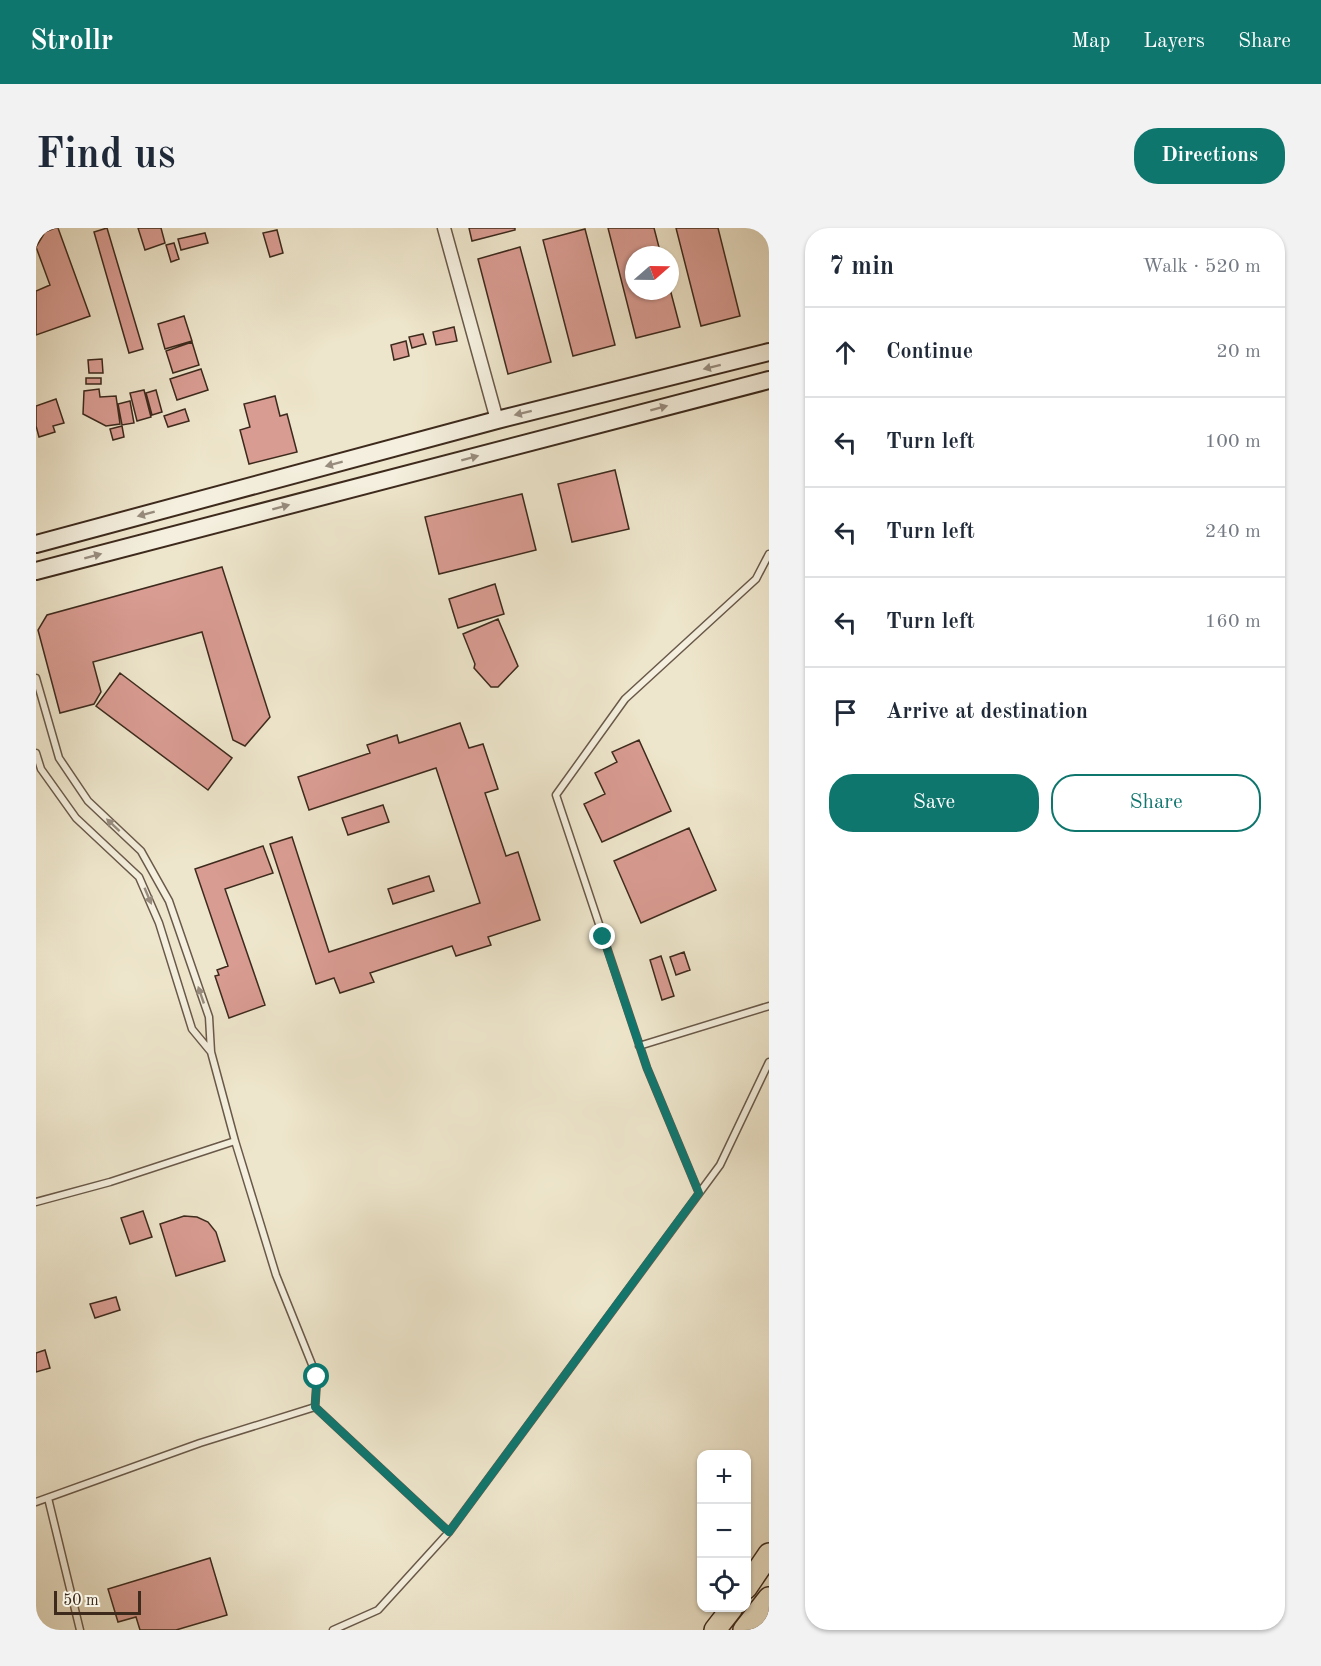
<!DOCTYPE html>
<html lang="en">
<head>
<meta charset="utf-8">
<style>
	:root { --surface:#fff; --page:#f2f2f3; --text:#1f2937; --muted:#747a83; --line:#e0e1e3; --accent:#0f766e }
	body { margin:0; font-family:"Old Standard TT",serif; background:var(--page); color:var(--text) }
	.controls { position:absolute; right:18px; bottom:18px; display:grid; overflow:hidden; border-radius:12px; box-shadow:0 2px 4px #0004 }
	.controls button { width:54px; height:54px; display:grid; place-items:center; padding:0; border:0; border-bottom:2px solid var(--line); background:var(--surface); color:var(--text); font:30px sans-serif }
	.compass { position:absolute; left:589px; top:18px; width:54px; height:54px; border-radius:50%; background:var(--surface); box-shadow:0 2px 4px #0004; rotate:70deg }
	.scale { position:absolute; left:18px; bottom:15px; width:87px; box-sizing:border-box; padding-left:6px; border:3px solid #3d2a1d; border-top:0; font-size:16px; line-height:21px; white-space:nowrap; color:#3d2a1d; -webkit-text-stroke:4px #f4efde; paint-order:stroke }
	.stop { position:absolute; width:18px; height:18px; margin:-14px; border:4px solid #0f766e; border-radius:50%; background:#fff }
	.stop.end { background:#0f766e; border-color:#fff; box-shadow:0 2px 6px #0008 }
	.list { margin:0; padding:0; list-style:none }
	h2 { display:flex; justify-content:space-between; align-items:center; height:78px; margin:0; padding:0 24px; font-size:26px }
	h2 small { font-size:20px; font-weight:400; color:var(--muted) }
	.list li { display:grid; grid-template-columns:39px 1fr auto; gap:18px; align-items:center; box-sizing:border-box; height:90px; padding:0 24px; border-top:2px solid var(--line) }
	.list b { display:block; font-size:22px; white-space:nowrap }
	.list em { font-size:20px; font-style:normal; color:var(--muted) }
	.actions { display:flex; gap:12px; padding:18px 24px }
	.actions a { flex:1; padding:14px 0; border:2px solid var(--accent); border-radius:24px; text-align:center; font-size:21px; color:var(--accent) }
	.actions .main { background:var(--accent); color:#fff }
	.icon { flex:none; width:33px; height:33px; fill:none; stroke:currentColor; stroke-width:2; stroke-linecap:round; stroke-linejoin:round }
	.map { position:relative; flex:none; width:733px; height:1402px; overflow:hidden; border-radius:24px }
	header { display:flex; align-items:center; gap:36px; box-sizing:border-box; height:84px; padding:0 30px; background:var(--accent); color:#fff }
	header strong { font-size:28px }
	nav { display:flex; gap:33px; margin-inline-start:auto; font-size:21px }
	.intro { display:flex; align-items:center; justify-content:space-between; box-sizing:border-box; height:144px; padding:0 36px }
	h1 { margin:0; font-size:42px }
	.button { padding:15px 27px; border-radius:24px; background:var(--accent); color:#fff; font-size:21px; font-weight:700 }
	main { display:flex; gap:36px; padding:0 36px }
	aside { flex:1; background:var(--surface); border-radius:24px; box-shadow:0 2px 4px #0004 }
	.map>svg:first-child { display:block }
	.building { fill:#d99c92; stroke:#3d2a1d; stroke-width:1.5 }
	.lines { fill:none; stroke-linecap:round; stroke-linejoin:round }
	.lane-casing { stroke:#695949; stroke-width:9 }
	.street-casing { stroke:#695949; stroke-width:15 }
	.secondary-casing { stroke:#3d2a1d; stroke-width:20 }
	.highway-casing { stroke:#3d2a1d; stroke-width:24 }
	.lane { stroke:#f4efde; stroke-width:6 }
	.street { stroke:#f4efde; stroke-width:12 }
	.secondary { stroke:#f4efde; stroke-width:16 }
	.highway { stroke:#eee6cc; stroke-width:21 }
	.oneway { fill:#988c7e }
	.route { stroke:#0f766e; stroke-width:8 }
</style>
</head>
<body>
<header>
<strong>Strollr</strong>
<nav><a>Map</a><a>Layers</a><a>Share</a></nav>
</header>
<div class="intro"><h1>Find us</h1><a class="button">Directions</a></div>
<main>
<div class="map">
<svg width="733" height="1402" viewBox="0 0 733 1402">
	<rect width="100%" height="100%" fill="#eee6cc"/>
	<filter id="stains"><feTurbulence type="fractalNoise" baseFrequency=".00333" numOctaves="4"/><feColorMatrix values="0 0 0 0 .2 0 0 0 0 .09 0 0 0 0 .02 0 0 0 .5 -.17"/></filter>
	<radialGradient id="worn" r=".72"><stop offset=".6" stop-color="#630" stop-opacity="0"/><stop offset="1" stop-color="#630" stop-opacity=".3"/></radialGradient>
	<path class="building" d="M19,0H22L54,88L0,107V63L14,57L0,19L9,4Z
		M71,0L107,121L93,125L58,4Z
		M102,0H125L129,15L109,22Z
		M433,0H479V2L436,13Z
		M572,0H618L625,27H598V63H634V61L644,99L600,110Z
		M640,0H682L704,88L665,98Z
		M549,1L579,117L537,128L507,12Z
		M241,2L247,25L234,29L227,5Z
		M169,5L172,15L145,22L142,11Z
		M138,15L143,31L135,34L130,17Z
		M484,19L515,134L472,146L442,31Z
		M148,88L156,113L129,121L122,96Z
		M418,99L421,113L400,117L397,104Z
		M387,106L390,116L376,120L373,109Z
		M370,113L373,128L358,132L355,117Z
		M156,114L163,137L137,145L130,123Z
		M66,131L67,145H53L52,132Z
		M165,141L172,162L141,172L134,151Z
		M50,150H65V156H50Z
		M63,161L64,169L80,168L84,196L70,198L47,186L48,163Z
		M108,162L115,189L101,193L94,165Z
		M120,162L126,184L116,187L110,165Z
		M239,168L244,188L251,186L261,224L213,236L204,202L214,199L208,176Z
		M20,171L28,195L17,198L19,204L3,209L0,198V178Z
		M94,173L98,195L86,197L82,176Z
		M149,181L153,193L132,199L128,188Z
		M86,198L88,209L77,212L74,201Z
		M579,242L593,301L536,314L522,256Z
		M486,266L500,322L403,346L389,289Z
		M186,339L234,489L209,518L197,512L166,404L57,434L65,464L58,476L24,485L2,402L11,387Z
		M459,356L468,386L422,400L413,371Z
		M462,391L482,438L462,459H455L438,440L439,436L427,406Z
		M84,445L196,530L172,562L60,478Z
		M424,495L433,520L447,516L462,561L449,565L470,628L482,624L504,692L452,709L455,717L420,728L416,718L334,745L338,754L304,765L298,750L280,756L234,616L256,609L293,724L444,675L400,540L273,582L262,549L334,525L331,517L361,507L363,515Z
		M603,512L635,583L566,614L548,576L569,566L559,545L581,534L576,524Z
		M347,577L353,594L312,607L306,590Z
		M653,600L680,662L605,695L578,633Z
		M227,618L237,645L189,661L229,777L193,790L179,748L183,747L181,742L192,738L159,641Z
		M393,648L398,663L357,676L352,661Z
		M648,724L654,742L640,747L634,729Z
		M625,728L638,768L626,772L614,732Z
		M107,983L116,1009L94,1016L85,990Z
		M148,988L161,989L172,994L180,1004L189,1033L140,1048L124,996Z
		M80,1069L84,1082L59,1090L54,1076Z
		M9,1122L14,1140L0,1144V1125Z
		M174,1330L191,1387L140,1402H104L100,1389L82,1394L72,1361Z"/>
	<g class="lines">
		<defs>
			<path id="lane" d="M0,450L23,530L52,573L105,623L133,673L173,789L175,824L199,913L74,954L0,974
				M0,525L5,541L40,590L103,649L123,695L156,801L175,824
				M603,818L733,778
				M663,965L611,840L520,567L589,471L720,351L733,326
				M279,1179L413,1304L342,1382L297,1402
				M12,1270L44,1402
				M0,1274L164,1215L279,1179L281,1149L240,1047L199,913
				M413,1304L684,937L733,834"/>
			<path id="street" d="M408,0L461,192"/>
			<path id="secondary" d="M0,316L461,192L733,124
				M0,343L733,152"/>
			<path id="highway" d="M710,1360L733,1326
				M679,1402L696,1380
				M708,1402L733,1370"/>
		</defs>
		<use href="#lane" class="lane-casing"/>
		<use href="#street" class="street-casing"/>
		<use href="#secondary" class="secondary-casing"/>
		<use href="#highway" class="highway-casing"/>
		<use href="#lane" class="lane"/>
		<use href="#street" class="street"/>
		<use href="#secondary" class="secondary"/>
		<use href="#highway" class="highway"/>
	</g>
	<defs><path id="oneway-solid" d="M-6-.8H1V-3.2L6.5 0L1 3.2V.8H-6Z" transform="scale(1.5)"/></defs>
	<g class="oneway">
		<use href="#oneway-solid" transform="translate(676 139) rotate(166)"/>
		<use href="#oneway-solid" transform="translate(623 180) rotate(-15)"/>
		<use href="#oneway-solid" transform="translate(487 185) rotate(166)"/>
		<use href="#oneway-solid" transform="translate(434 230) rotate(-15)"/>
		<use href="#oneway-solid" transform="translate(298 236) rotate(165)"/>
		<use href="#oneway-solid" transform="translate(245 279) rotate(-15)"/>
		<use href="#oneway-solid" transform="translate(110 286) rotate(165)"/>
		<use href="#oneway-solid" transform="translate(57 328) rotate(-15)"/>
		<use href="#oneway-solid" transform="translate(77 597) rotate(-137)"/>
		<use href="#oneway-solid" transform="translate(112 668) rotate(67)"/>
		<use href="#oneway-solid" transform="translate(165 767) rotate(-109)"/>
	</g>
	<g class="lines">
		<path class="route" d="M281,1149L279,1179L413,1304L663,965L611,840L567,709"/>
	</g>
	<rect width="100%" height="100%" filter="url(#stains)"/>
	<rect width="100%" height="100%" fill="url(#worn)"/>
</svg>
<div class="controls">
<button>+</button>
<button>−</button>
<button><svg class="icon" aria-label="locate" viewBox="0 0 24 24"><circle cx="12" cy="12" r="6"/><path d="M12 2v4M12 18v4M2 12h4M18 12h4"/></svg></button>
</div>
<svg class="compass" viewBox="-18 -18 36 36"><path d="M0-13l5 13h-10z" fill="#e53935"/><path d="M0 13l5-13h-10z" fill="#747a83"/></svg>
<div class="scale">50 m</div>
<div class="stop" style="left:281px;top:1149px"></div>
<div class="stop end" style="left:567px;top:709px"></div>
</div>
<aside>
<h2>7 min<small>Walk · 520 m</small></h2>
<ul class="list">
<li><svg class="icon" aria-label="ahead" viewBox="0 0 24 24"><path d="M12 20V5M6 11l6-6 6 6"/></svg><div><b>Continue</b></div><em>20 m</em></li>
<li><svg class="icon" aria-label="left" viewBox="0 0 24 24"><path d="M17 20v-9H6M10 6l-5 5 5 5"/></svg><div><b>Turn left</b></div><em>100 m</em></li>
<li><svg class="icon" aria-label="left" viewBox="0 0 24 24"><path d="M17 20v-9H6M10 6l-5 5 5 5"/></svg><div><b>Turn left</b></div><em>240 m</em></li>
<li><svg class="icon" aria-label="left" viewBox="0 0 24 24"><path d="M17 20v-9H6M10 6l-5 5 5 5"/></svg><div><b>Turn left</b></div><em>160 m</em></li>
<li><svg class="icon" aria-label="arrive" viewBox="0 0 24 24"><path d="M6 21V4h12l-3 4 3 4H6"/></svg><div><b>Arrive at destination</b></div></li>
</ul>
<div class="actions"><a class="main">Save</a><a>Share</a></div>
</aside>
</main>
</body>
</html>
